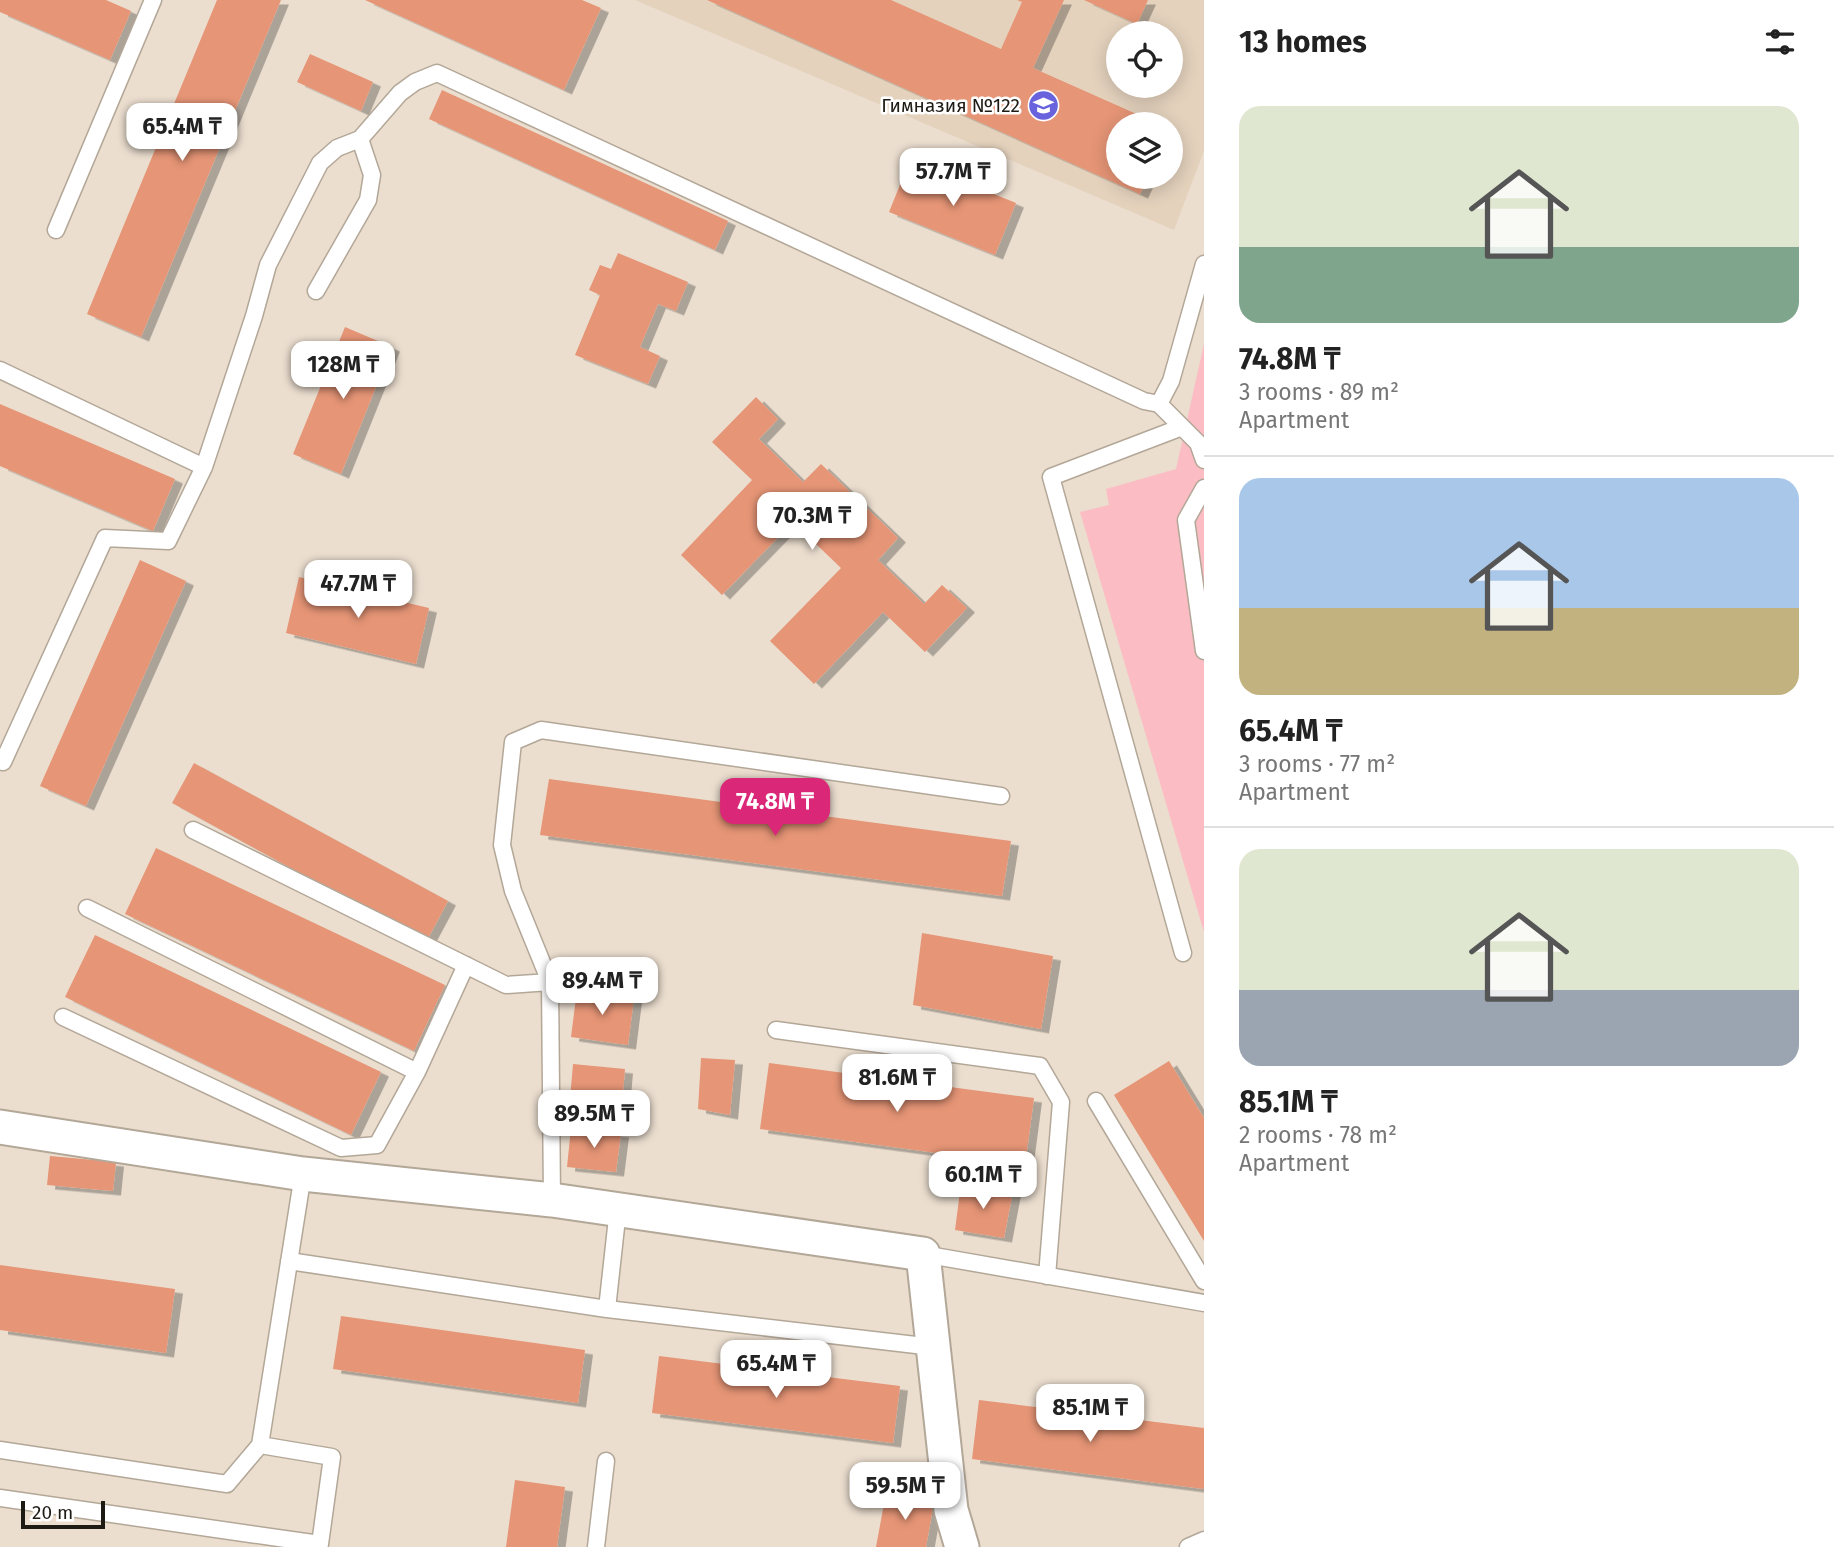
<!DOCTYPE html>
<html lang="en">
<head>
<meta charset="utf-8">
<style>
	:root { --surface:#fff; --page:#f2f2f2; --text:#222; --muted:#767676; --line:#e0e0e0; --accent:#db2777 }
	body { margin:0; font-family:"Fira Sans",sans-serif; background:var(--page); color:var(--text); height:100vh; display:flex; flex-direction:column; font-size:26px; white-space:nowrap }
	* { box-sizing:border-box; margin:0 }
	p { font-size:23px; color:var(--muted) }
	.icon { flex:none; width:38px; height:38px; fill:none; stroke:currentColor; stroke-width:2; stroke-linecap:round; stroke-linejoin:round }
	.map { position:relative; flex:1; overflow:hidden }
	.side { display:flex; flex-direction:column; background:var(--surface); width:630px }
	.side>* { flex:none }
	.fabs { position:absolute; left:1106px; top:21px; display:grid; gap:14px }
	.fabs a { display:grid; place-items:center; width:77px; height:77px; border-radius:50%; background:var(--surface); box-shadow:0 4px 18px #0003; font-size:35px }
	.scale { position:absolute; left:21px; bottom:18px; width:84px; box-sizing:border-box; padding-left:7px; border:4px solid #1e1a14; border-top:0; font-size:19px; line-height:24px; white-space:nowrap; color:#1e1a14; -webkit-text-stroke:5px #fff; paint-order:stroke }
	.price { position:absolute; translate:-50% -60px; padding:0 16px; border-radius:14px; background:#fff; color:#222; font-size:23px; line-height:46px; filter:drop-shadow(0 2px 4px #0008) }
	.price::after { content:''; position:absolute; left:50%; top:42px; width:21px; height:16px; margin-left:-10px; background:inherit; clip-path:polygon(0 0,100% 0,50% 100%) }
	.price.selected { background:var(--accent); color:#fff }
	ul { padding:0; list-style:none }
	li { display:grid; align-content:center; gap:14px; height:371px; padding:0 35px }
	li+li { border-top:2px solid var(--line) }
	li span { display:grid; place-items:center; height:217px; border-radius:21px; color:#555 }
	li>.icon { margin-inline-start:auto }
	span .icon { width:126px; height:126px; fill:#fffc; stroke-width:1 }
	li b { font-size:30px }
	h2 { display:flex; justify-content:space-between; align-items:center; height:84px; padding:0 35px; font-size:30px }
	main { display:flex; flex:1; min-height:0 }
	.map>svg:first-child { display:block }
</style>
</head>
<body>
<main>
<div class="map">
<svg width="1204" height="1547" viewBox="0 0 1204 1547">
	<defs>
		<filter id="shadow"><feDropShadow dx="8" dy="4.5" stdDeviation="0" flood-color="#0004"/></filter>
	</defs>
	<rect width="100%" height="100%" fill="#ebdecf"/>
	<!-- built -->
	<path fill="#e4d2bd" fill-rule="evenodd" d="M635,0H1204V151L1174,230ZM1118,33H1171V86H1118ZM1118,124H1171V177H1118Z"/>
	<!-- green -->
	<path fill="#fcbcc3" d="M1204,344V932L1080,512L1109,505L1106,489L1176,469Z"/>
	<!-- building -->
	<path fill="#e69576" filter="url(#shadow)" d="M0,0H106L131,11L110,60L0,12Z
		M217,0H281L141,337L87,314Z
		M365,0H582L601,8L564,90Z
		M707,0H891L1001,49L1022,2L1017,0H1064L1033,68L1159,124H1118V177H1148L1140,194Z
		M1084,0H1148L1137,24Z
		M310,54L373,82L361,111L297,82Z
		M442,90L728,221L715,250L429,119Z
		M910,160L1016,203L995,255L889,212Z
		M618,253L688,282L676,311L658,304L640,347L660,356L648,384L575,355L600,295L589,290L600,265L611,269Z
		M345,327L392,347L341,474L293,454Z
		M756,397L778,419L759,439L803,482L821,464L898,538L878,560L924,604L942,585L967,608L925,652L883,612L814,684L770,641L841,568L793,522L722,595L681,555L752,480L712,442Z
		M0,404L175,479L153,531L0,466Z
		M140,560L186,581L86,806L40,786Z
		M299,577L429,608L416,664L286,633Z
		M194,763L448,901L426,942L172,803Z
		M549,779L1011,841L1002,896L540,835Z
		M156,848L445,985L414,1051L125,914Z
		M922,933L1053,956L1041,1029L913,1005Z
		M95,935L381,1072L351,1135L65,997Z
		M577,990L634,998L628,1045L571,1037Z
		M701,1058L735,1060L730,1115L698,1109Z
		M1169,1061L1204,1118V1241L1114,1095Z
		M769,1063L1034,1098L1025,1165L760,1129Z
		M573,1064L625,1069L621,1114L569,1110Z
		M571,1128L621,1133L616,1172L567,1167Z
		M50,1156L116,1162L113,1191L47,1185Z
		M961,1184L1013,1191L1004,1238L955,1230Z
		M0,1265L175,1289L166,1353L0,1330Z
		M341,1316L585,1350L578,1403L333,1369Z
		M659,1356L900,1386L893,1443L652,1413Z
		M979,1400L1204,1428V1489L972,1459Z
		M515,1480L565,1487L557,1547H506Z
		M886,1493L934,1502L926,1547H876Z"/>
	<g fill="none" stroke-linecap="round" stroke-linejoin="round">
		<defs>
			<path id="service" d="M56,230L153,0
				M316,291L368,200L372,175L360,139
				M0,370L204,467
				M1159,404L1198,443L1204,460
				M1182,427L1051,477L1183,953
				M1204,488L1186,520L1204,651
				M3,762L105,538L168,541L204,467L254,316L268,265L320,163L337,148L360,139L400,93L415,82L437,73L1144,401L1159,404L1171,381L1204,264
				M193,830L506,985L550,982
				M87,908L417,1072L466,965
				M63,1017L341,1148L377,1145L417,1072
				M776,1030L1040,1066L1061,1102L1047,1276
				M1096,1101L1204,1281
				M552,1200L550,982L513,891L502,845L513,742L541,730L1001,796
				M923,1254L1204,1303
				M289,1261L607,1309L933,1347
				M607,1309L618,1209
				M0,1450L227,1484L260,1445
				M0,1498L320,1544L332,1457L260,1445L303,1174
				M596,1547L606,1461
				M1188,1547L1204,1540"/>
			<path id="minor" d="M0,1127L303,1174L552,1200L923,1254L951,1510L962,1547"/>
		</defs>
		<!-- service casing -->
		<use href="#service" stroke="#b3a798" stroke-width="19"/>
		<!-- minor casing -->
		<use href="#minor" stroke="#b3a798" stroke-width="37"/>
		<!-- service -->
		<use href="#service" stroke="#fff" stroke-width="16"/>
		<!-- minor -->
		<use href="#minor" stroke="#fff" stroke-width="33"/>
	</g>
	<!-- icons -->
	<defs>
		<symbol id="school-disc" viewBox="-11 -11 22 22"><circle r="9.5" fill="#6863dd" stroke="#fff"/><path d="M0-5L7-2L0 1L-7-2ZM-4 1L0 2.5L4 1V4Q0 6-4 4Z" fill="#fff"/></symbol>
	</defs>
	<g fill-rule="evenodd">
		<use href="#school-disc" x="1026" y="88" width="35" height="35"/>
	</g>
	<g text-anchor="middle" stroke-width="5" stroke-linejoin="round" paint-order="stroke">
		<!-- poi labels -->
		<g font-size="19" fill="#1e1a14" stroke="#fff" text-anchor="end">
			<text x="1020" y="112">Гимназия №122</text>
		</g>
	</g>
</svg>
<div class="fabs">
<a><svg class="icon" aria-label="locate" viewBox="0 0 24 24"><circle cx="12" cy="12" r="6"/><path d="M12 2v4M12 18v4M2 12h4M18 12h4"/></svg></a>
<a><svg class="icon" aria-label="layers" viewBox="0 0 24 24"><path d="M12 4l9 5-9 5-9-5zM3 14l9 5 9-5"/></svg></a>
</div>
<div class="scale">20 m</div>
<b class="price" style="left:182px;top:163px">65.4M ₸</b>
<b class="price" style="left:953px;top:208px">57.7M ₸</b>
<b class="price" style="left:343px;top:401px">128M ₸</b>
<b class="price" style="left:812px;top:552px">70.3M ₸</b>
<b class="price" style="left:358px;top:620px">47.7M ₸</b>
<b class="price selected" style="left:775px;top:838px">74.8M ₸</b>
<b class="price" style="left:602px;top:1017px">89.4M ₸</b>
<b class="price" style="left:897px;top:1114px">81.6M ₸</b>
<b class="price" style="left:594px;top:1150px">89.5M ₸</b>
<b class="price" style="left:983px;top:1211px">60.1M ₸</b>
<b class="price" style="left:776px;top:1400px">65.4M ₸</b>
<b class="price" style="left:1090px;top:1444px">85.1M ₸</b>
<b class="price" style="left:905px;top:1522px">59.5M ₸</b>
</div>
<section class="side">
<h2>13 homes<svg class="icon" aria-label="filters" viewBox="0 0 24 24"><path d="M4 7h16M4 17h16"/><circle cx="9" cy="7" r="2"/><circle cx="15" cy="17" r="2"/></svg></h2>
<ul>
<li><span style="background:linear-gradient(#dfe7d0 65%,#7fa58c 0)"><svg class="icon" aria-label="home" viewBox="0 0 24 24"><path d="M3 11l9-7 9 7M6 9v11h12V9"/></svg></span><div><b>74.8M ₸</b><p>3 rooms · 89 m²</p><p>Apartment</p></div></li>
<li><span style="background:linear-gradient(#a9c7e8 60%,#c2b280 0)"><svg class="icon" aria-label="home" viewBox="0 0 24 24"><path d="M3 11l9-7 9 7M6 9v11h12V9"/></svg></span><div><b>65.4M ₸</b><p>3 rooms · 77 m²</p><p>Apartment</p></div></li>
<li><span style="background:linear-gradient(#dfe7d0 65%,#9aa5b1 0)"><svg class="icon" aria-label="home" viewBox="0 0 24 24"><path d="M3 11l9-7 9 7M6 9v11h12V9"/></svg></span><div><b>85.1M ₸</b><p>2 rooms · 78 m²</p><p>Apartment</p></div></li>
</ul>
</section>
</main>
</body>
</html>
